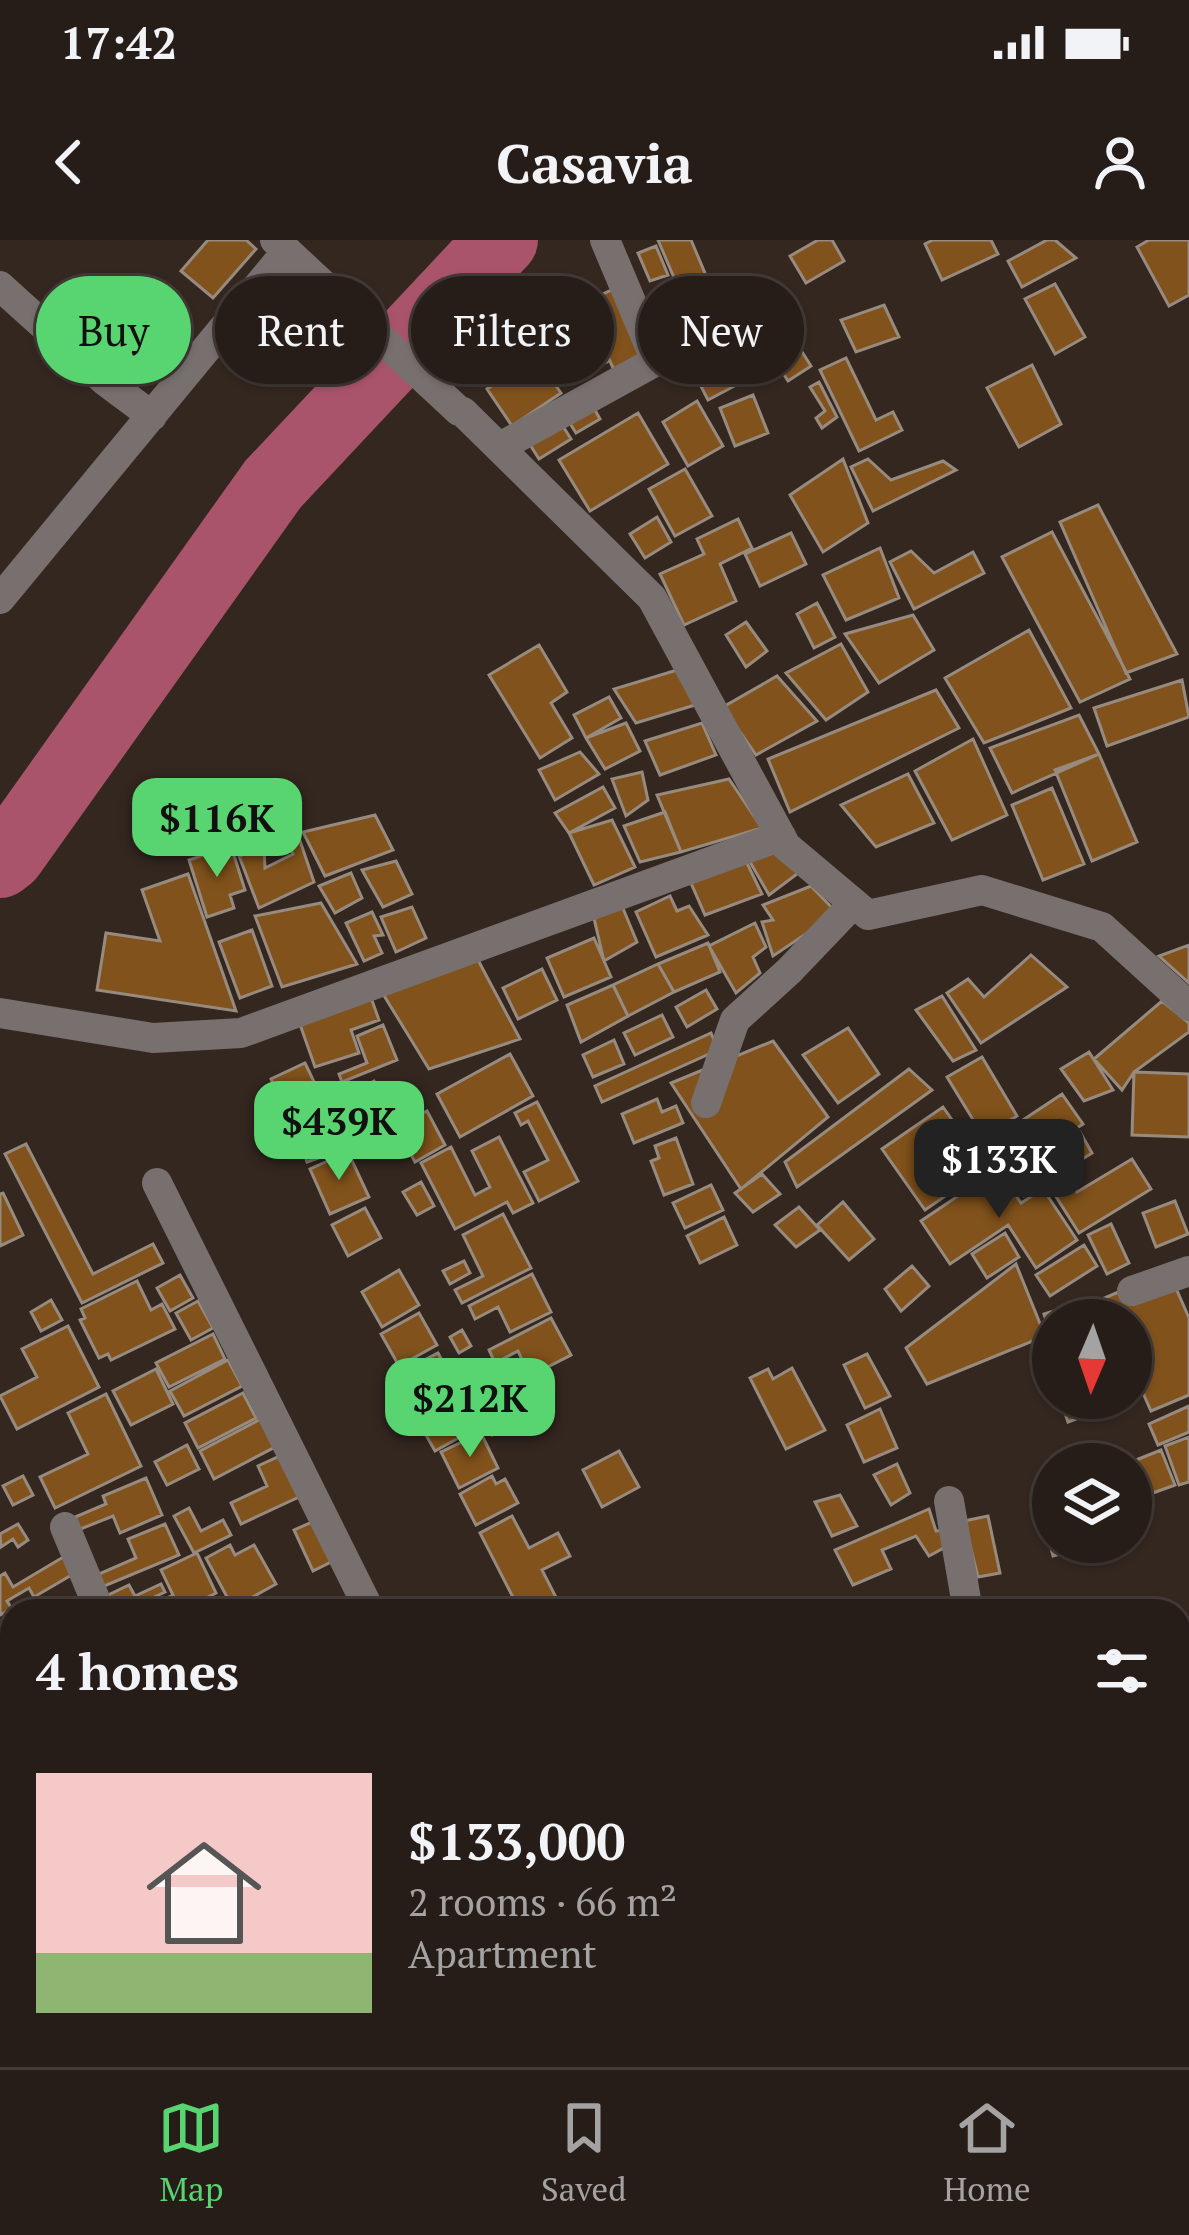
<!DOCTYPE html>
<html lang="en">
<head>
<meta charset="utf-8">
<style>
	:root { --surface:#271d18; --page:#2f2621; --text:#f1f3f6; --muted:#a4a2a2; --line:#433b37; --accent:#58d570 }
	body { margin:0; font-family:"PT Serif",serif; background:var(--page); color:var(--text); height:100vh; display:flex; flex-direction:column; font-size:45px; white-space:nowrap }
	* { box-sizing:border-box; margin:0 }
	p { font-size:39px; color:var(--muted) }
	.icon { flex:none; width:66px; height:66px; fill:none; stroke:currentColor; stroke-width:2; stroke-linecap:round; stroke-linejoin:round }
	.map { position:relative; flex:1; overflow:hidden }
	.sheet { position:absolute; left:0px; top:1359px; width:1191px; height:468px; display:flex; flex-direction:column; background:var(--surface); border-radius:36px 36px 0 0; box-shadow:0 3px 9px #0004,0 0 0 3px var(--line) }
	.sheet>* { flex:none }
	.banner { position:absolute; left:36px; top:36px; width:1119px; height:108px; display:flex; gap:24px }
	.needle { width:78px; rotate:182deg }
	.buttons { position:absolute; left:1032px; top:1059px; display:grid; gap:24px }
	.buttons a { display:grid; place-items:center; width:120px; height:120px; border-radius:50%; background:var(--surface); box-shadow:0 3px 9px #0004,0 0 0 3px var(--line); font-size:60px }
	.price { position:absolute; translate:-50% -102px; padding:0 27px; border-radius:24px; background:var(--accent); color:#111; font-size:39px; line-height:78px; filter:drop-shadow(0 3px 6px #0008) }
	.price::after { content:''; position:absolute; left:50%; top:72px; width:36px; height:27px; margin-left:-18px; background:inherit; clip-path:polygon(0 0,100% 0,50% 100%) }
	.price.current { background:#222; color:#fff }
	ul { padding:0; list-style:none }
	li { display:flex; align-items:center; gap:36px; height:300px; padding:0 36px }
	li span { display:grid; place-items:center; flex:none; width:336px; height:240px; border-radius:0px; color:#555 }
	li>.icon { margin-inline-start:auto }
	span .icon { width:144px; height:144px; fill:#fffc; stroke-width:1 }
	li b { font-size:51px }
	h2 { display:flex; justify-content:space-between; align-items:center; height:144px; padding:0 36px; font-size:51px }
	.pill { padding:0 42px; border-radius:54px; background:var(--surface); box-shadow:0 3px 9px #0004,0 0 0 3px var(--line); font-size:42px; line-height:108px }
	.pill.current { background:var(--accent); color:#111 }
	.status { display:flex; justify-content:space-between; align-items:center; height:84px; padding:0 60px; background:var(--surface); direction:ltr }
	.status svg { height:33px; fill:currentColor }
	header { display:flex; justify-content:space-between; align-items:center; height:156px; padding:0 36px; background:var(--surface); font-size:54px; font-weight:800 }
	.menu { display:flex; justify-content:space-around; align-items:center; height:168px; border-top:3px solid var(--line); background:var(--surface); font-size:33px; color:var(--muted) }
	.menu a { display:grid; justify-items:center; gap:6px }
	.menu .current { color:var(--accent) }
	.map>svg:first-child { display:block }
</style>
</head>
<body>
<div class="status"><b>17:42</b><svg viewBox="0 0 49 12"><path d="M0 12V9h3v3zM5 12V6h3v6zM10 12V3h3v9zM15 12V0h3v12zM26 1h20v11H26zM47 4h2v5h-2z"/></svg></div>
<header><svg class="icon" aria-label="back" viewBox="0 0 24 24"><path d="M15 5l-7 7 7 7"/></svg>Casavia<svg class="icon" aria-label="person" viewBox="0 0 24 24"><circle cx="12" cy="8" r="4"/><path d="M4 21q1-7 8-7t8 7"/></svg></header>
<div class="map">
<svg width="1189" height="1827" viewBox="0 0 1189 1827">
	<rect width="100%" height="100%" fill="#342720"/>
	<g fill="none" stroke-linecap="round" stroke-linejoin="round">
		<!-- river -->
		<path stroke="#aa546c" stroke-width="72" d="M0,622L9,615L273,244L502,0"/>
	</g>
	<!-- building -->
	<path fill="#81521b" stroke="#978a7e" stroke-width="3" d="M208,0H246L256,9L213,58L181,31Z
		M658,0H691L721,71L679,89L669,65L683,59Z
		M818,0H832L844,21L806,43L790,16Z
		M933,0H991L998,14L942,40L925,4Z
		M1047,0H1055L1076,18L1022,47L1008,21Z
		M1149,0H1189V55L1169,66L1137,7Z
		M656,6L668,35L650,41L638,13Z
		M1055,44L1085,97L1055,114L1025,59Z
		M616,48L648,116L614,130L583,63Z
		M884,65L899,97L856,112L841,80Z
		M665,67L678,97L654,108L640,79Z
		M590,81L607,122L570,138L553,98Z
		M799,81L804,90L782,103L776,94Z
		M799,107L811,126L788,141L776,122Z
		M727,114L742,142L708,160L693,131Z
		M535,116L561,153L512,186L487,149Z
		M846,118L876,180L893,172L902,190L859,211L820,130Z
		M1032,125L1061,184L1019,207L987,148Z
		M819,142L837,177L822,188L816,178L825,171L810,147Z
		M753,155L768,193L735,206L720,168Z
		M697,161L723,206L688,226L663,182Z
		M591,163L600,179L576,193L566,177Z
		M638,173L668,224L590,271L559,220Z
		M559,180L571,199L539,219L527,200Z
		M843,219L868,283L823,312L790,255Z
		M868,219L891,240L943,221L956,230L873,271L851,227Z
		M685,229L712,276L675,296L649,249Z
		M1098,265L1177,414L1126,433L1060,282Z
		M657,277L671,302L645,318L630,294Z
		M738,279L752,308L720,324L736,361L684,385L660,334L704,314L697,299Z
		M1052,292L1130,439L1080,462L1002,317Z
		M791,293L806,324L760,346L745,314Z
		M880,308L899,358L846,380L823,335Z
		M911,311L934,333L973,312L984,333L914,369L890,322Z
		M817,363L835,397L814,408L797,374Z
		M913,375L934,410L879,443L845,394Z
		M746,382L767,411L746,427L726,395Z
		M1029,390L1071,468L984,503L945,438Z
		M841,404L868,452L826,480L786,433Z
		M539,405L567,452L551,463L572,498L540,518L489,435Z
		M677,430L695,465L636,483L614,449Z
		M777,436L817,481L756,515L723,467Z
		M1182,440L1189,477L1107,506L1094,468Z
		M936,450L959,488L790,572L768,519Z
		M609,457L621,478L586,498L574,475Z
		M1079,475L1099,514L1012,553L990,508Z
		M626,483L640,511L605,529L586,498Z
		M702,483L716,515L660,535L645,501Z
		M973,499L1007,575L952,600L915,531Z
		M580,512L599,534L555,560L539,530Z
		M1099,514L1137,602L1092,621L1055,530Z
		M642,532L648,560L626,576L612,539Z
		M908,534L934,583L876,607L841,565Z
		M729,539L762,588L681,612L657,555Z
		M603,547L615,568L569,593L555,573Z
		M1052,548L1084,624L1043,640L1012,565Z
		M665,572L681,612L640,622L624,586Z
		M375,575L393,610L325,636L303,592Z
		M612,580L635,627L594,645L569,593Z
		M297,592L314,642L259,668L239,616L264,608L265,628L293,614L286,600Z
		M231,606L245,650L230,655L234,668L207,677L189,620Z
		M780,606L805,628L769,655L746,615Z
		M745,619L762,654L705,675L687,634Z
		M396,621L412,654L383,667L362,630Z
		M351,633L362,658L335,673L319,646Z
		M188,634L236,771L97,750L106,693L160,701L142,650Z
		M811,646L837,673L773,716L762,682L773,680L763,665Z
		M670,656L677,671L689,666L708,695L656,717L636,672Z
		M321,663L357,724L282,747L255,676Z
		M622,666L637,702L604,721L593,674Z
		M412,667L426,698L396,712L381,677Z
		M372,672L383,695L374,696L382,713L364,721L346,683Z
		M755,683L766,707L753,717L760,733L736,753L709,706Z
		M252,690L272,746L240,758L219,702Z
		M594,698L611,737L564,757L547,718Z
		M708,703L720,732L674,752L658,724Z
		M1189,705V743L1159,716Z
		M1031,715L1067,747L981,803L947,753L968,739L984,757Z
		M478,720L520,799L429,829L383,754Z
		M658,724L674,752L628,776L613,745Z
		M542,729L557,760L518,779L503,748Z
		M613,745L628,776L581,802L567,765Z
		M706,750L717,769L687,787L676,767Z
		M369,752L379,780L351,790L359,813L315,827L297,776Z
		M942,756L976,810L953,821L916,770Z
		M1162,761L1189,783V792L1134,832L1122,850L1094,819Z
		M662,775L673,797L635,815L624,793Z
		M383,785L397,820L342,842L339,834L367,823L357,796Z
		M848,788L879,834L838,863L803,815Z
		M711,793L718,810L602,862L595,846Z
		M614,800L624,824L593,837L583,815Z
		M773,801L828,877L741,949L671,843Z
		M1089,812L1113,850L1084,861L1061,829Z
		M510,814L533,856L460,897L437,854Z
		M982,817L1017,876L983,896L947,837Z
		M305,823L318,850L283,866L271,839Z
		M909,829L932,850L797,947L785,922Z
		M1134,832L1189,834V897L1132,895Z
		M374,841L396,880L371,894L349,855Z
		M344,853L347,863L321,872L335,912L307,922L290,872Z
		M1062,854L1083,884L1043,910L1023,880Z
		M657,859L662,872L676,866L683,883L634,903L622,874Z
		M537,862L578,941L539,961L524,932L548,920L528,881L521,885L515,873Z
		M943,867L986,928L925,970L882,909Z
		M427,871L445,905L415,922L396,887Z
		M1015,888L1029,907L1003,924L990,906Z
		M1080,892L1092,913L1024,956L1011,935Z
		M499,897L533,963L513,973L507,962L455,989L421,923L451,907L475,955L490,947L472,911Z
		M676,898L693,944L664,955L651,921L659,918L655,906Z
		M26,904L93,1034L153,1004L163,1023L82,1063L5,914Z
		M348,912L369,957L330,974L310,929Z
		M1132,919L1151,949L1079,993L1048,944L1066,934L1077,952Z
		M998,929L1021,963L1043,949L1077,1000L1036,1028L1008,985L950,1024L921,981Z
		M762,934L780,954L753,972L735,953Z
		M421,942L434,966L417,975L403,952Z
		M711,945L723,970L685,988L673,963Z
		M3,953L23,995L0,1006V954Z
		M1175,961L1188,994L1156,1007L1143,973Z
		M843,962L874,999L849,1020L817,985Z
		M799,967L820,990L796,1007L775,985Z
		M365,968L381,998L348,1016L332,985Z
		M503,974L531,1028L462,1063L455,1050L483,1036L463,995Z
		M724,977L737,1005L700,1023L687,996Z
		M1111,984L1129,1023L1107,1034L1088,995Z
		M1005,993L1019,1017L987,1038L972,1014Z
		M1084,1005L1097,1026L1050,1056L1036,1035Z
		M464,1021L470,1033L450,1044L443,1031Z
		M1016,1024L1045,1096L927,1144L906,1108Z
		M912,1026L929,1046L901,1071L885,1049Z
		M399,1030L419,1065L382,1087L362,1052Z
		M532,1034L551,1072L510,1092L498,1067L475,1079L469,1066Z
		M180,1035L193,1058L170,1071L157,1048Z
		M137,1041L151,1070L162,1064L175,1089L111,1120L108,1114L99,1118L80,1080L85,1078L81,1069Z
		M1175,1046L1189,1078V1155L1151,1171L1131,1126V1080H1111L1102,1059L1123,1050Z
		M51,1060L62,1080L41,1091L31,1072Z
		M198,1061L213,1088L191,1100L176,1073Z
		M1073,1065L1077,1080H1053V1102L1044,1074Z
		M419,1073L437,1105L399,1126L381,1094Z
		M551,1078L571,1115L530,1136L518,1111L495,1123L489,1110Z
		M68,1086L99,1147L17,1189L0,1156L37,1137L22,1109Z
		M462,1090L471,1106L459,1113L450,1097Z
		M213,1094L225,1119L169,1147L156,1123Z
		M438,1113L456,1147L417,1167L399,1133Z
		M867,1114L890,1156L865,1168L844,1125Z
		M228,1120L242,1146L184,1176L170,1151Z
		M792,1128L825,1190L786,1209L750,1138L768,1129L773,1139Z
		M156,1129L173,1164L131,1185L113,1151Z
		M243,1153L256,1178L198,1208L185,1183Z
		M106,1154L141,1226L55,1268L40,1237L88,1214L68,1173Z
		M1060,1158H1090L1095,1172L1068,1182Z
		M453,1159L471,1191L435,1211L417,1179Z
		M505,1161L516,1181L492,1195L481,1175Z
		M1189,1166V1192L1158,1205L1149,1184Z
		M880,1169L897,1208L864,1222L847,1185Z
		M261,1179L275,1207L214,1239L200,1211Z
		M481,1193L498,1228L459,1248L441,1212Z
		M1189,1197V1242L1179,1245L1165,1206Z
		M187,1205L199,1229L167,1245L155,1222Z
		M1114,1210L1119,1224H1075Z
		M1161,1210L1175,1245L1139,1258L1131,1224H1126Z
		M619,1211L639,1247L602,1267L583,1230Z
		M282,1215L301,1256L241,1284L231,1263L267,1246L258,1226Z
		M897,1224L910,1253L891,1265L874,1235Z
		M23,1236L33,1255L13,1265L3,1246Z
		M492,1236L496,1244L505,1239L518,1263L476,1285L460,1254Z
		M146,1238L162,1275L120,1293L113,1276L73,1292L68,1280L106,1264L103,1256Z
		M840,1255L857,1286L832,1296L815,1262Z
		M1053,1256V1302H1092L1093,1306L1053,1316L1038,1260Z
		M189,1268L201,1291L223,1280L231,1295L194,1313L174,1276Z
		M929,1269L936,1291L948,1290L951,1304L929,1316L916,1296L882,1310L891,1329L853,1345L835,1310Z
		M512,1276L529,1308L558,1293L570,1316L542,1330L563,1371H520L480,1293Z
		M988,1276L1000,1333L978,1337L964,1281Z
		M319,1279L337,1319L313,1331L294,1290Z
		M18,1284L28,1300L18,1307L13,1299L1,1307L0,1294Z
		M165,1284L179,1315L97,1349L92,1337L136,1318L128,1299Z
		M230,1305L235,1315L254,1305L276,1344L233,1368L206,1318Z
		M197,1313L216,1353L179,1371H150L148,1367L173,1355L161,1330Z
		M65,1316L75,1333L34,1357L29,1348L7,1361L12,1369L0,1375V1336L5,1333L13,1347Z
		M161,1344L165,1352L139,1364L142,1371H104L98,1360L129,1345L135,1356Z
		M0,1407L2,1411L12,1407L10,1459L0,1435Z
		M135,1815H183L165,1823L166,1827H106Z
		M659,1815H709L713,1827H663Z
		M733,1815H810L813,1827H738Z
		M971,1815H1035L1037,1823L975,1827Z
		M1035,1815H1160V1816L1093,1827H1038Z"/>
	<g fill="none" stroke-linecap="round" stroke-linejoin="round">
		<!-- minor -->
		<path stroke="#78706f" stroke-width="30" d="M275,0L459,171
			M0,46L105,141L152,176
			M463,172L652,358L786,606L868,675L982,650L1102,687L1189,766
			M500,207L656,121L605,0
			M0,359L287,11
			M0,773L153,798L241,793L781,596
			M706,863L735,780L789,731L854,663
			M157,943L370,1371
			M1132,1051L1189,1031
			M949,1261L968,1371
			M65,1287L100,1371
			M580,1815L584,1827"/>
		<!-- major -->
		<path stroke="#c7b6b4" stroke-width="30" d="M1179,1497L1189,1493
			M37,1827L56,1815"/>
	</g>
</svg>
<div class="buttons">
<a><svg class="needle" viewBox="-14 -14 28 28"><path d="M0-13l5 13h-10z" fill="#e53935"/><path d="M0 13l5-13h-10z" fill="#a4a2a2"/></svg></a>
<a><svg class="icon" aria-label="layers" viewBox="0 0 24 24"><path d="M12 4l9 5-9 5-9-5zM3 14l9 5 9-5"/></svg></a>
</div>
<b class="price" style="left:217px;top:640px">$116K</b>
<b class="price" style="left:339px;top:943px">$439K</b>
<b class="price current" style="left:999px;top:981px">$133K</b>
<b class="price" style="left:470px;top:1220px">$212K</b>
<div class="banner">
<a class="pill current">Buy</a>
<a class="pill">Rent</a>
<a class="pill">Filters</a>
<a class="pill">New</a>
</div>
<section class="sheet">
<h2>4 homes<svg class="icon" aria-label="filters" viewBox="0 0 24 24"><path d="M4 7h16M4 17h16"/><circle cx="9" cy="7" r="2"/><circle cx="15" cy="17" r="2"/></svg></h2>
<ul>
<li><span style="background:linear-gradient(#f6c9c9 75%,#8fb573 0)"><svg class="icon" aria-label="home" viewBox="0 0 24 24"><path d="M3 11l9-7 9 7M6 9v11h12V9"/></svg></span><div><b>$133,000</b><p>2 rooms · 66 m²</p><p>Apartment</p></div></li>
</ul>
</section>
</div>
<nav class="menu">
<a class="current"><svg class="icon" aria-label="map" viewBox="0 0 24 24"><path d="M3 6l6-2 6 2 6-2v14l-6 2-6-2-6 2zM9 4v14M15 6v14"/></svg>Map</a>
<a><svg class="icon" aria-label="saved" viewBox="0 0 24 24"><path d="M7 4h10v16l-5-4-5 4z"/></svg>Saved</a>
<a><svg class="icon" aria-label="home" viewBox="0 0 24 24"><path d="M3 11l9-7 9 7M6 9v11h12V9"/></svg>Home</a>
</nav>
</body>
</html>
